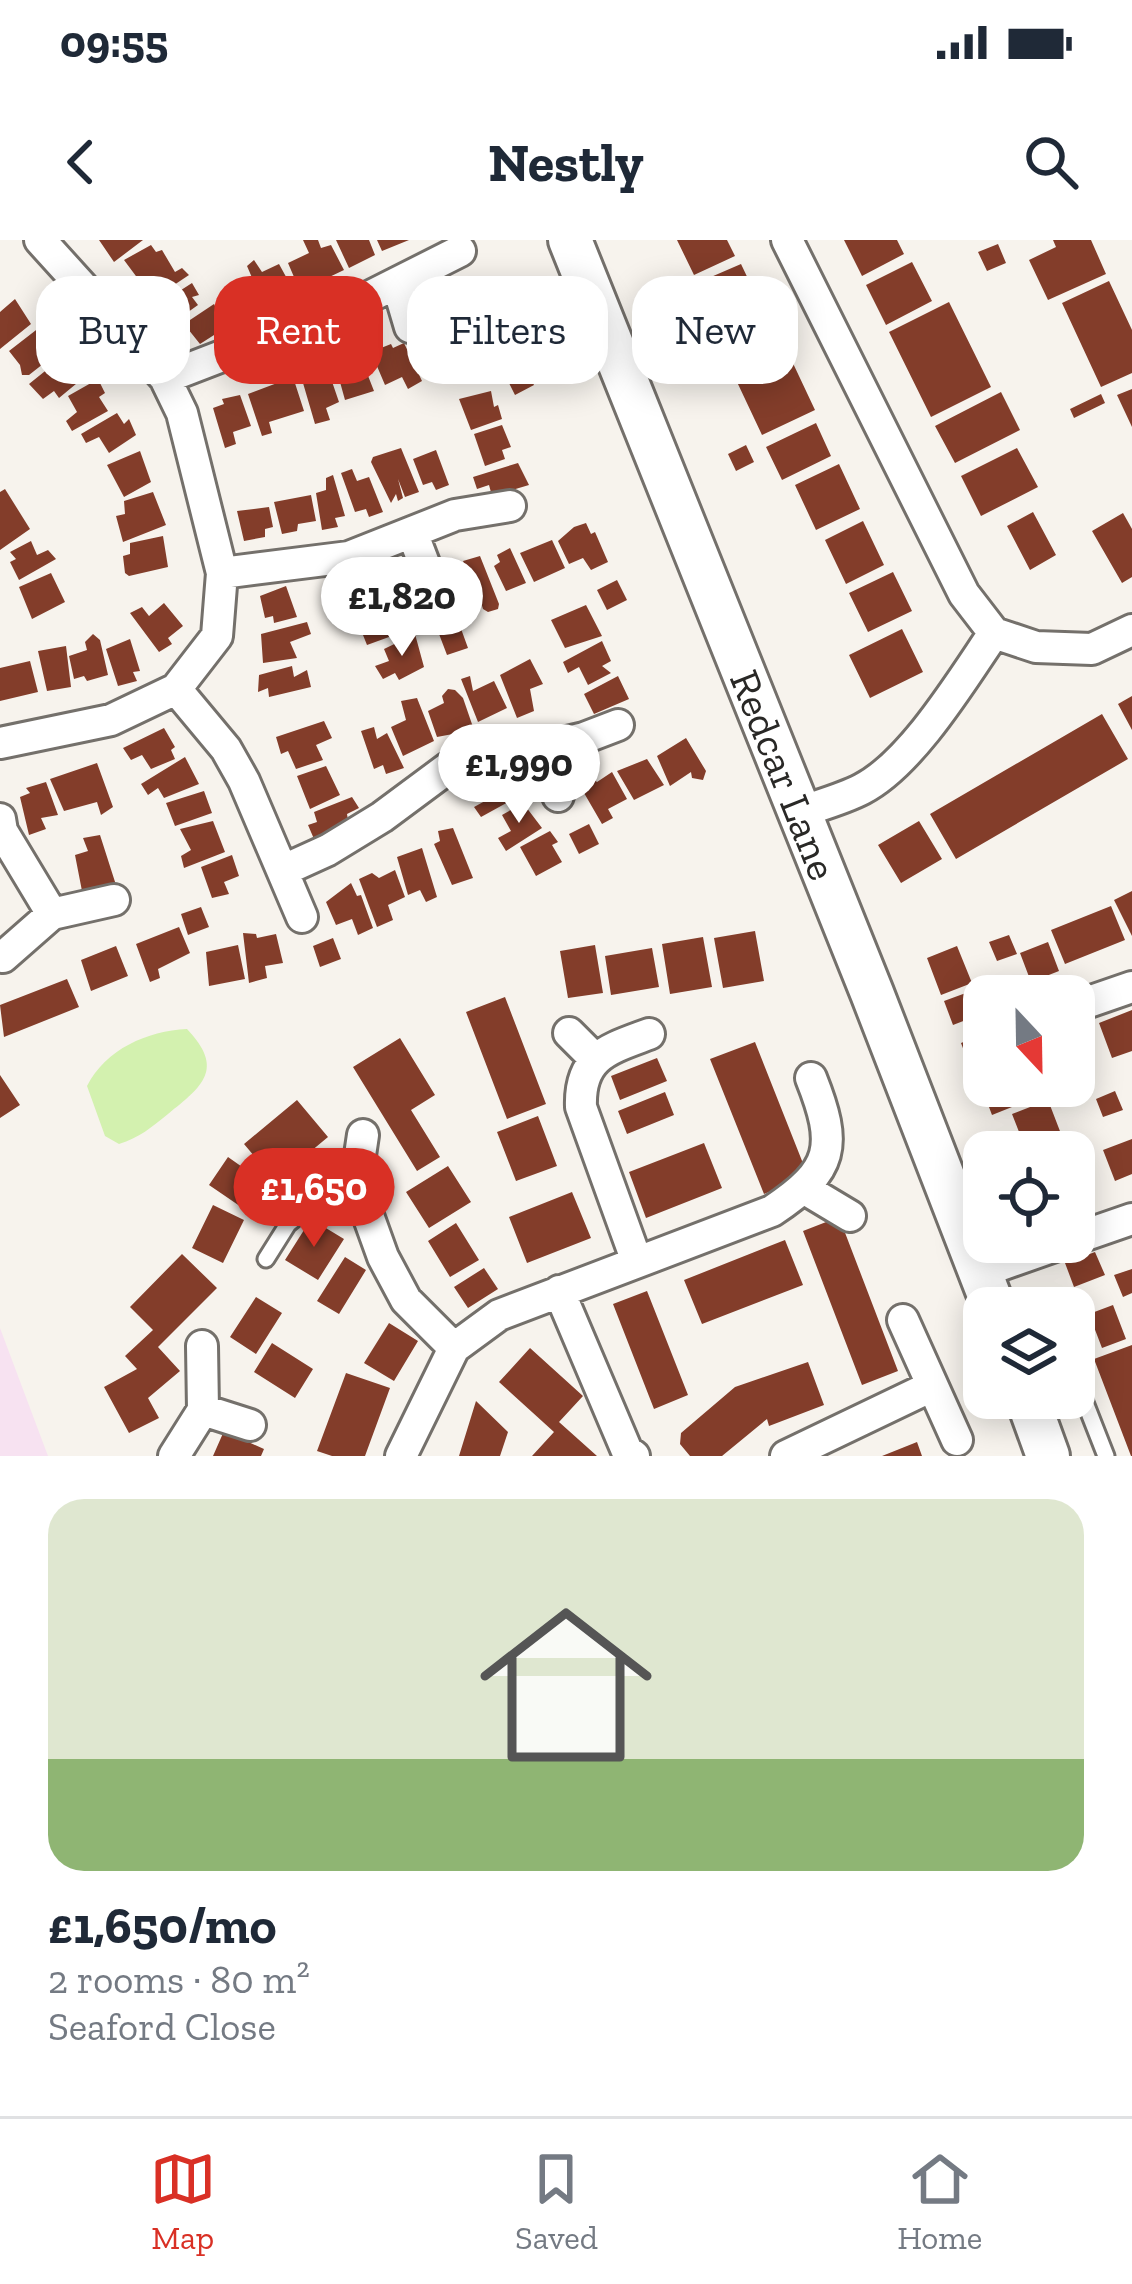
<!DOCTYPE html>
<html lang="en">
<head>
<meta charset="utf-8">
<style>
	:root { --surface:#fff; --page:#f2f2f3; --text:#1f2937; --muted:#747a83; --line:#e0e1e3; --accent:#d93025 }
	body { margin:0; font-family:"Zilla Slab",serif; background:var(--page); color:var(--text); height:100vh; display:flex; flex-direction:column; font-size:45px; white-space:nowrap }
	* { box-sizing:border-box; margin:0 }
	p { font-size:39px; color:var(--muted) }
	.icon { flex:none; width:66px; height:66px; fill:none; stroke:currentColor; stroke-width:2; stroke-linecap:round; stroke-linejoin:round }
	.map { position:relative; height:1216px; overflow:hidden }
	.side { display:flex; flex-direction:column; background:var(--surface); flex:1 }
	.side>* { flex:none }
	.top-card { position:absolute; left:36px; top:36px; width:1062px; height:108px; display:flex; gap:24px }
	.needle { width:78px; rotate:158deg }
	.buttons { position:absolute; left:963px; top:735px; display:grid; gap:24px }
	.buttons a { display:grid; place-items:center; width:132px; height:132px; border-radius:24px; background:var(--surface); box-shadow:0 6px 30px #0003; font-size:60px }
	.price { position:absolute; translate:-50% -102px; padding:0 27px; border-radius:42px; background:#fff; color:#222; font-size:39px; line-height:78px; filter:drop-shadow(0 3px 6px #0008) }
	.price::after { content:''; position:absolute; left:50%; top:72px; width:36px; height:27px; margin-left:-18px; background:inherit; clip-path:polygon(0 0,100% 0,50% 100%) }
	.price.active { background:var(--accent); color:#fff }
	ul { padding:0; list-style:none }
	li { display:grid; align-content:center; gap:24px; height:636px; padding:0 48px }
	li+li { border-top:3px solid var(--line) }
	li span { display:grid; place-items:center; height:372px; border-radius:36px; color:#555 }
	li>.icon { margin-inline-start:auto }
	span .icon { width:216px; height:216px; fill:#fffc; stroke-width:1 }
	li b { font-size:51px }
	.chip { padding:0 42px; border-radius:36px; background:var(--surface); box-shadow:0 6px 30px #0003; font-size:42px; line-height:108px }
	.chip.active { background:var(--accent); color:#fff }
	.status { display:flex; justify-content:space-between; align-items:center; height:84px; padding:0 60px; background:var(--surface); direction:ltr }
	.status svg { height:33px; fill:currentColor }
	header { display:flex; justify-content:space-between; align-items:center; height:156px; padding:0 48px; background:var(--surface); font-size:54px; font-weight:700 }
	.tabs { display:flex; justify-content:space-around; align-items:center; height:168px; border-top:3px solid var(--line); background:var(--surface); font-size:33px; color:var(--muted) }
	.tabs a { display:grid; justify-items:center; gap:6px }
	.tabs .active { color:var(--accent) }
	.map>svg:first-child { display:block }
</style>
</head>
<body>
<div class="status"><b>09:55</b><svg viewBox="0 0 49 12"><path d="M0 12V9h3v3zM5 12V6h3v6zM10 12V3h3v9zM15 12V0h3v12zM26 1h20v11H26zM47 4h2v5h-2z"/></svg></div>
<header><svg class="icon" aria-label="back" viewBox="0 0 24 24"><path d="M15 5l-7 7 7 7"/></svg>Nestly<svg class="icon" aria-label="search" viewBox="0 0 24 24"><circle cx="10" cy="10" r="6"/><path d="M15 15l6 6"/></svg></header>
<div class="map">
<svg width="1132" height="1216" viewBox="0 0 1132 1216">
	<rect width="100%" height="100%" fill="#f7f3ed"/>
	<!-- education -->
	<path fill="#f7e2f1" d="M0,1088L48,1216H0Z"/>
	<!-- green -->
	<path fill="#d3f1af" d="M187,789C225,829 203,846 168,874C152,887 139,898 119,904L105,896L87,846C106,809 147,791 187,789Z"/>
	<!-- building -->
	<path fill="#833d2a" d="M99,0H143L114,22Z
		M303,0H318L321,8L331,5L344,30L300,51L288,23L309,13Z
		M336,0H369L375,15L349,28Z
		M377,0H409L382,11Z
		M677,0H727L735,16L694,35Z
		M844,0H897L904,14L862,36Z
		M1053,0H1091L1106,34L1048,60L1029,20L1056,7Z
		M998,4L1006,23L987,31L978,12Z
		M151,5L156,12L162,10L175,32L182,28L189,35L153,59L124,20Z
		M254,20L262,32L279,24L290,44L282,47L283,52L262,61L247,26Z
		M912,22L932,61L886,85L866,45Z
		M741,24L762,68L725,85L704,40Z
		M1109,41L1132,90V133L1101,147L1062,63Z
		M192,43L199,55L192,57L198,65L174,82L161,63Z
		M494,54L518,97L501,104L494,90L488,91L476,65Z
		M15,59L31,84L0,109V72Z
		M949,62L991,147L931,177L889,92Z
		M214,64L221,78L233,70L239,79L200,104L184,84Z
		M467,64L480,94L465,102L457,119L440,87L448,80L445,74Z
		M774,83L815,170L762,195L721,108Z
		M40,87L57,113L29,135H22L20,125L9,111Z
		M404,103L422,141L408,149L402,137L385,145L371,112L391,104L393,108Z
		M65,115L75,126L80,123L88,134L59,158L54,151L43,159L29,144Z
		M350,119L353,125L363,123L374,151L345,160L335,124Z
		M525,126L534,145L515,155L505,135Z
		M327,127L339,162L326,168L330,180L315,184L303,143Z
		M293,137L304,171L269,182L272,193L262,196L248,154Z
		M98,139L105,153L99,157L108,171L72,191L66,181L77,172L68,156Z
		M1132,149V187L1117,155Z
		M491,151L494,167L498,165L502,179L471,190L459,159Z
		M1001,152L1020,190L955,223L935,186Z
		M1101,154L1105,163L1074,178L1070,169Z
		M240,155L251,186L233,192L236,204L225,208L213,168L224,164L222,159Z
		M117,173L124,184L129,179L136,195L109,213L99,197L86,203L81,194Z
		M816,183L831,216L782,240L766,207Z
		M502,185L511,207L502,210L505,219L485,226L474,194Z
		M746,205L754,222L736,231L728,214Z
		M401,208L419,252L405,257L398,239L403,258L398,261L396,254L391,263L371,222L373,217Z
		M1017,208L1038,247L981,276L961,236Z
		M436,210L449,245L436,250L432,242L423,245L413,219Z
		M140,211L151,242L124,257L107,225Z
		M518,223L529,245L492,256L489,245L477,249L473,237Z
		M839,224L860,269L816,290L795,245Z
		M352,229L357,241L369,237L383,272L369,277L366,269L355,272L341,233Z
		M333,235L345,276L335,278L338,287L322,290L316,253L326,250V238Z
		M5,249L30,289L0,310V252Z
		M153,252L166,285L123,302L116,276L125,274L124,261Z
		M311,255L316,281L298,284L297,291L282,294L274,262Z
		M269,267L273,287L265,289V297L244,301L237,271Z
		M1033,272L1056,315L1030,330L1007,286Z
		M1123,273L1132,289V337L1122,343L1092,291Z
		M863,281L884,325L846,344L825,300Z
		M586,283L591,294L595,292L608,322L591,330L583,318L569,324L558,301L574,287Z
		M163,296L168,327L129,336L125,333L123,316L130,314V303Z
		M552,300L565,328L534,342L520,313Z
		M31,301L37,315L48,310L56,319L19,340L10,322L16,319L10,312Z
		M510,308L526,343L506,351L494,326L500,322L497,315Z
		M480,316L499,364L498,369L488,372L483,369L480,359L474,361L461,330L466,328L463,321Z
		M390,328L398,350L393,351L397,360L374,369L366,352L353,354L351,343Z
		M893,332L912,371L868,392L849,353Z
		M51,333L65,362L32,379L19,347Z
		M617,340L627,360L607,370L597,350Z
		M286,346L297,377L274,383L273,376L265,378L260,356Z
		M164,363L183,386L168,398L172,404L159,412L130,373L142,367L149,376Z
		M586,365L602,396L565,408L551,380Z
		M402,368L411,389L367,405L359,385Z
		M307,382L311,394L290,402L297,418L263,423L261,394Z
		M460,386L468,408L447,415L439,394Z
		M902,389L923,432L870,458L849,415Z
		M93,394L100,400L108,435L87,441L84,436L74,439L69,416L87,410L85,402Z
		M415,394L424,427L399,440L395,433L383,439L375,426L389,421L384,409Z
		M130,399L140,431L133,432L137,441L118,446L106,409Z
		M602,401L611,421L602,426L611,433L588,445L579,427L568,433L563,422Z
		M66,406L71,447L47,451L38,411Z
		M530,419L543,444L530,449L534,471L517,478L500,435Z
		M30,421L38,452L0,461V428Z
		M292,426L294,437L307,430L311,447L269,457L268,448L258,452L259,435Z
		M470,436L473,451L494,441L507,468L478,482L461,439Z
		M618,436L629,459L594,474L584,454Z
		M448,449L455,450L463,458L474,490L437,497L428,471L444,463L442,456Z
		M1132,456V490L1118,464Z
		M417,458L434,501L403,516L391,487L406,480L401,461Z
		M1102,474L1128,519L956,619L930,574Z
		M324,481L332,498L316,505L323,520L296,529L288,511L281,514L276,497Z
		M374,487L377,499L387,493L404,528L386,534L383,525L374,529L361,491Z
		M164,488L175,507L171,510L175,519L151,529L142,515L131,520L123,508Z
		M686,498L706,531L703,540L692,538L691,532L670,546L657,516Z
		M185,517L199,544L164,558L158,548L148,555L141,544Z
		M647,519L664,545L634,560L617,531Z
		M97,523L113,567L101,575L97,562L64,571L50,539Z
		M326,526L340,555L310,569L297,536Z
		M612,532L627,559L608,569L613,578L602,584L580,546L593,539L597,542Z
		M513,533L521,545L512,549L517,557L481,577L474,567L485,561L480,553Z
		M46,542L58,575L41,578L46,589L29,595L20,557L30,553L26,548Z
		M204,551L212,573L175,586L166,563Z
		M352,557L359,568L347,574L349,586L314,599L308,585L317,582L314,572Z
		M523,563L542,588L506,611L498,598L511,591L502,575Z
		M213,581L225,612L184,628L181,616L191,610L180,589Z
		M919,581L942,619L901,643L878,605Z
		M589,584L599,604L579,614L569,594Z
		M453,588L473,638L452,645L434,604L440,601L438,591Z
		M550,591L558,602L552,605L562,622L536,636L520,607Z
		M100,595L116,645L82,651L75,615L88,611L83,598Z
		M422,608L437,657L426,662L420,650L408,655L397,617Z
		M232,615L239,636L224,642L229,654L212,658L201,627Z
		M395,630L405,657L388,665L393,680L377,687L359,639L372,633L379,638Z
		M351,643L357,656L361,655L373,688L358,695L352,679L336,685L326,662Z
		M1132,651V696L1114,660Z
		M1111,666L1125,700L1065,724L1051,690Z
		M201,667L209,687L188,695L181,674Z
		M179,687L190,713L158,729L160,738L150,742L136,704Z
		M755,691L764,741L723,748L714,698Z
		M243,693L256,694L257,698L276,694L283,723L265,726L267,738L249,743Z
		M1009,695L1017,714L997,721L989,702Z
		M703,697L712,747L670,754L662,704Z
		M333,698L341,719L320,727L313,706Z
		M1048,702L1059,731L1031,742L1020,713Z
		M238,705L245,739L209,746L206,712Z
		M595,705L603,753L568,758L560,711Z
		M116,706L128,736L91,751L81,720Z
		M957,706L972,743L941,755L927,718Z
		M652,708L659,747L611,755L605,716Z
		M67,739L79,767L4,797L0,765Z
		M974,750L984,773L953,785L944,761Z
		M505,757L546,864L507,879L466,772Z
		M1132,770V811L1112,818L1099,783Z
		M984,794V833L974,837L961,803Z
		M400,798L435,855L411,870L440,917L417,931L353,827Z
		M755,802L808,936L764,954L710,819Z
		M657,818L667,841L620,860L611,836Z
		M0,835L20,865L0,878Z
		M981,846H1004L1012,867L992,875Z
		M1115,851L1123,870L1103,877L1096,859Z
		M665,852L674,875L627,894L618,871Z
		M297,860L328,897L275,941L244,904Z
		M1048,860L1068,912H1027L1012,874Z
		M538,876L557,926L516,941L497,892Z
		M1132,899V934L1115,941L1103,910Z
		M704,903L722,948L646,978L629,932Z
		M228,917L269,946L250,973L209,945Z
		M448,926L471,962L429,988L406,952Z
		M572,952L591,998L527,1023L509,977Z
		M213,965L244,980L223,1023L192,1008Z
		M839,977L898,1131L862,1145L803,991Z
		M311,979L344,999L318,1040L285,1020Z
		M456,983L479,1020L450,1037L428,1001Z
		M785,1000L803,1045L702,1084L684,1040Z
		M1095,1012L1105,1035L1074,1047L1065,1023Z
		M182,1014L217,1048L158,1107L180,1131L148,1158L159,1178L129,1193L104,1147L137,1129L125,1116L153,1090L130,1067Z
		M345,1017L366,1030L339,1074L317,1061Z
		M484,1028L498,1049L468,1068L454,1047Z
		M1132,1029V1053L1123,1057L1114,1035Z
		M647,1051L688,1155L654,1169L613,1064Z
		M256,1057L282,1073L256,1114L230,1097Z
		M1113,1065L1126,1099L1102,1108L1089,1074Z
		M389,1083L418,1101L394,1141L364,1123Z
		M272,1103L313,1129L295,1158L254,1132Z
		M1132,1105V1216H1131L1094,1119Z
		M530,1108L583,1156L559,1182L597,1216H532L554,1192L499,1142Z
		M808,1122L824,1165L769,1186L767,1179L722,1216H690L680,1204L681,1193L735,1147Z
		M346,1133L390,1148L365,1216H332L317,1211Z
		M476,1161L508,1192L500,1216H459Z
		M224,1191L264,1209L261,1216H213Z
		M917,1202L922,1216H882Z"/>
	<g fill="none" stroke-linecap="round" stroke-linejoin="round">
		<defs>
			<path id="lane" d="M266,1019L288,984L315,962
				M1077,1142L1106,1216"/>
			<path id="street" d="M787,0L964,354L994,393L1036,407L1092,409L1132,390
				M397,43L410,87
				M165,138L349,67L460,11
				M412,292L425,326
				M222,333L349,317L455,275L510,266
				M176,449L226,509L244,541L302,677
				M0,503L111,480L176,449L217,396L222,333L182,173L165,138L40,0
				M541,508L558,556
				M800,572C820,565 843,559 862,549C912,523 962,440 994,393
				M0,579L2,591L52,674
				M284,630L328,610L382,577L448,528L505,502L541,508L584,498L618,485
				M3,717L52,674L114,660
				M1074,767L1132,747
				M569,793L595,819
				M363,895L356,942L383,1017L406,1060L454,1108
				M805,949L850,976
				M315,962L356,942
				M1074,999L1132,979
				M637,1022L581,867C579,816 609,809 649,794
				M981,1032L1066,1002
				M559,1051L627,1211L634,1216
				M903,1080L957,1200
				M203,1170L250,1185
				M174,1216L203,1170L202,1106
				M401,1216L454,1108L499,1075L772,971C834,930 838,906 811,838
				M786,1216L930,1147"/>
			<g id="secondary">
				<path id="s1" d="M570,0L872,753L994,1068"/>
				<path d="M1027,1158L1048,1216"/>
			</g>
		</defs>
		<!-- lane casing -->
		<use href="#lane" stroke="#74706b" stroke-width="21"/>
		<!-- street casing -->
		<use href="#street" stroke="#74706b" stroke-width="36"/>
		<!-- secondary casing -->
		<use href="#secondary" stroke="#74706b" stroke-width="48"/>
		<!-- lane -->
		<use href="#lane" stroke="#fff" stroke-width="15"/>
		<!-- street -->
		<use href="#street" stroke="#fff" stroke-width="30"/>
		<!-- secondary -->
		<use href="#secondary" stroke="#fff" stroke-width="42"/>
	</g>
	<g text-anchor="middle" stroke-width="12" stroke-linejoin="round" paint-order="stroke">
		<!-- street labels -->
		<g font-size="42" fill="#292826" stroke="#fff">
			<text dy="15" stroke="none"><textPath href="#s1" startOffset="576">Redcar Lane</textPath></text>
		</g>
	</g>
</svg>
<div class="buttons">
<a><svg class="needle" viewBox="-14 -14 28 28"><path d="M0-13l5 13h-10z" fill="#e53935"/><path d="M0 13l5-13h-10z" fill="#747a83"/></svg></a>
<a><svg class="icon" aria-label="locate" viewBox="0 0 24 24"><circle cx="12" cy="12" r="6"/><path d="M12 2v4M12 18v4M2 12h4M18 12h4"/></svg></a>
<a><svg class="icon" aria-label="layers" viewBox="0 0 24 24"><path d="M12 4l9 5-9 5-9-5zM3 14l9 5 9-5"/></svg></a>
</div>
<b class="price" style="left:402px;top:419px">£1,820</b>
<b class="price" style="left:519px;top:586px">£1,990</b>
<b class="price active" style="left:314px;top:1010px">£1,650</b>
<div class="top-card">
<a class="chip">Buy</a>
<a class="chip active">Rent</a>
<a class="chip">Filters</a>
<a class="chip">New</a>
</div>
</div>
<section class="side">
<ul>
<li><span style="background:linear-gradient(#dfe7d0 70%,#8fb573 0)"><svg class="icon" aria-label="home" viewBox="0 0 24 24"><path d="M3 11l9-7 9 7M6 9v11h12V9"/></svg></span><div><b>£1,650/mo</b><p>2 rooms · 80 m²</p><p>Seaford Close</p></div></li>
</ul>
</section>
<nav class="tabs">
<a class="active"><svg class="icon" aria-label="map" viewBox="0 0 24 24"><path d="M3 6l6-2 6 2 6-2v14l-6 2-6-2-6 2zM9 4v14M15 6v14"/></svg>Map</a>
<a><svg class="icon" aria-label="saved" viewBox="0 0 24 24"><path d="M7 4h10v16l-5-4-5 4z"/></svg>Saved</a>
<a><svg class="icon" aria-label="home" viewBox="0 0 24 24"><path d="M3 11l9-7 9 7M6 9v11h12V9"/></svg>Home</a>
</nav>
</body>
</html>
